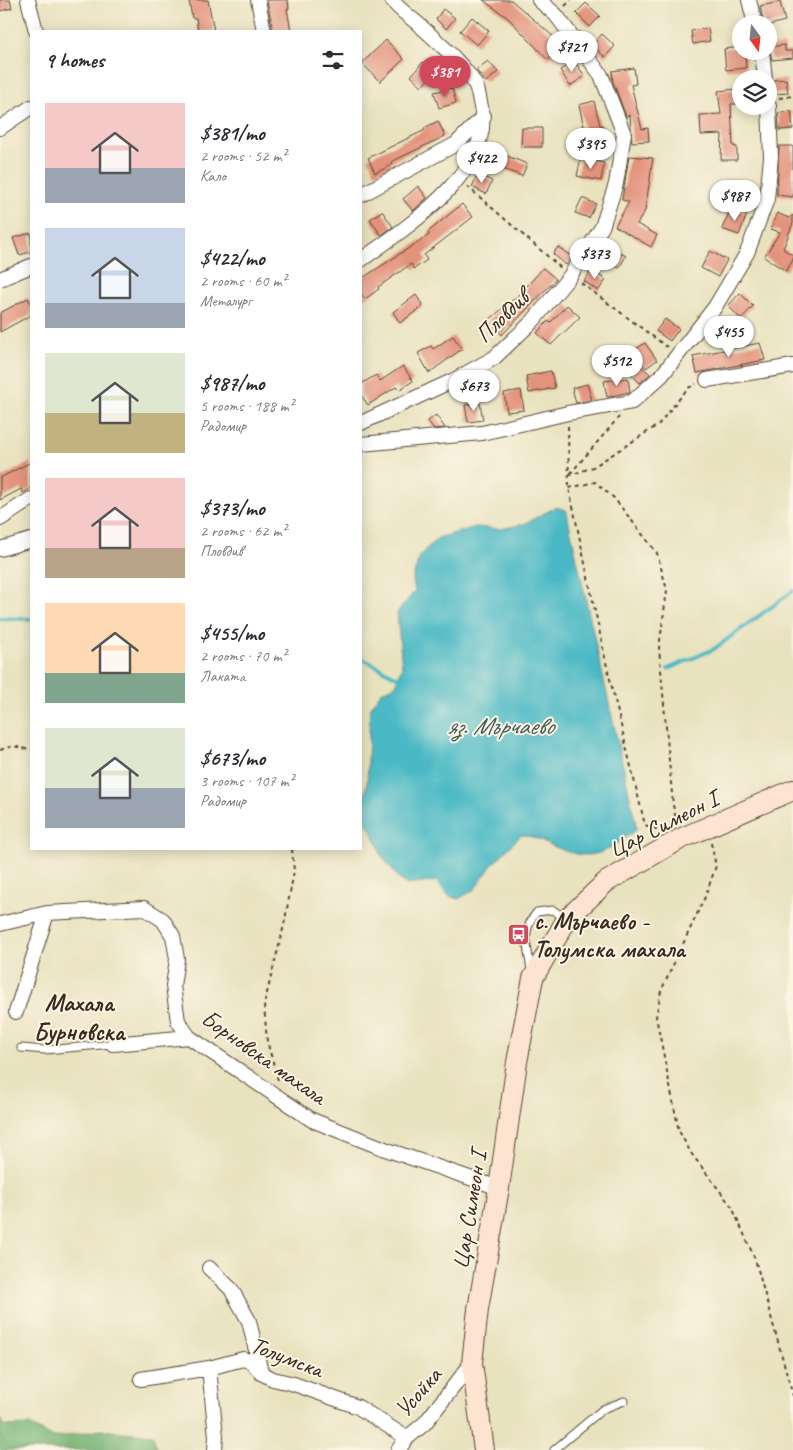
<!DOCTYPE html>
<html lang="en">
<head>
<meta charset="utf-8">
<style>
	:root { --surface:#fff; --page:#f7f7f7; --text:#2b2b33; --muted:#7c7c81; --accent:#d1495b }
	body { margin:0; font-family:Caveat,sans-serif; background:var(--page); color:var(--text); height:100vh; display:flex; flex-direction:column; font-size:19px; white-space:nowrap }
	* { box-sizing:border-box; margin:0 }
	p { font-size:16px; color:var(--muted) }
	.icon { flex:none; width:28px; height:28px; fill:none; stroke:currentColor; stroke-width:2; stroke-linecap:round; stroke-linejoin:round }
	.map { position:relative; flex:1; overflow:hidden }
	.drawer { position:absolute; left:30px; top:30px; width:332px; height:820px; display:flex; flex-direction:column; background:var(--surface); border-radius:0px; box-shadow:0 2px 12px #0003 }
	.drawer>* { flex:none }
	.needle { width:32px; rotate:165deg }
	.buttons { position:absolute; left:732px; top:15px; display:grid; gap:10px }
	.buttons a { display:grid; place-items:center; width:45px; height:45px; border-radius:50%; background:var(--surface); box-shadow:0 2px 12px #0003; font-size:25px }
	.price { position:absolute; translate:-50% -42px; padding:0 11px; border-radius:18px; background:#fff; color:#222; font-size:16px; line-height:32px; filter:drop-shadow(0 1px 2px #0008) }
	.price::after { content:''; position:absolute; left:50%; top:30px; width:15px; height:11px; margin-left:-8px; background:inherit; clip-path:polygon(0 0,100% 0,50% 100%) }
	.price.current { background:var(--accent); color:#fff }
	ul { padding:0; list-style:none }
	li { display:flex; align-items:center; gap:15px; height:125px; padding:0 15px }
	li span { display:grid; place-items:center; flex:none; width:140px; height:100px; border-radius:0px; color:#555 }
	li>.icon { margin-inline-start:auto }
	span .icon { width:60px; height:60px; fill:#fffc; stroke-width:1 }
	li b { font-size:21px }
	h2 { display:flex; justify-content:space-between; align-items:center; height:60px; padding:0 15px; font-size:21px }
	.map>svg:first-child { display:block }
</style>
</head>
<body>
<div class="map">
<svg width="793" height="1450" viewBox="0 0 793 1450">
	<rect width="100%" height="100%" fill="#fcf5e5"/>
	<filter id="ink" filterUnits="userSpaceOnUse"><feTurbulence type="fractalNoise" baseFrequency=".02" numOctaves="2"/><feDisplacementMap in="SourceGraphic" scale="10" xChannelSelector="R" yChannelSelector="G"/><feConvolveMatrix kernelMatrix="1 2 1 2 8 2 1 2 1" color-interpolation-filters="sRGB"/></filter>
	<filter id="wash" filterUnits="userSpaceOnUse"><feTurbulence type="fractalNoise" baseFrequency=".0096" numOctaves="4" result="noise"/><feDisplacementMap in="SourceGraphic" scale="20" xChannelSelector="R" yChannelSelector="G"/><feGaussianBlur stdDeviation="1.12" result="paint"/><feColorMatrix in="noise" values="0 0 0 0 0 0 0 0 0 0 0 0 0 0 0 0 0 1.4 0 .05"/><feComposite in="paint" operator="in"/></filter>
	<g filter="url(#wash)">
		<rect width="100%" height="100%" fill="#e9e2bf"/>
		<!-- forest -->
		<path fill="#77b474" stroke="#596f49" d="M0,1419L5,1426L29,1425L54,1438L101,1430L153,1435L157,1450H0Z"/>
		<!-- water -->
		<path fill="#4bb9c5" stroke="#437272" d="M556,507L566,510L637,829C605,853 593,864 553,846C542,841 534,836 521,835L492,865L474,890L458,899L449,896L436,881L408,885L399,879L381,855L378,844L361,813L367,783L370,709L381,692L396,685L402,667L397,613L415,591L413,578L420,555L438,538L476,527L500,529L524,524Z"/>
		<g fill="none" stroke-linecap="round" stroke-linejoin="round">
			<!-- stream -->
			<path stroke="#4bb9c5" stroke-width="4" d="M0,618L31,619
				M361,658L401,679
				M668,669L714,649L793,591"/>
		</g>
		<g id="blocks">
			<!-- building -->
			<path fill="#e3927b" d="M0,0H10L12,8L0,11Z
				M189,0H208L214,31H198L196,18H192Z
				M267,0H288L289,9H287L291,31H273Z
				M483,0H511L563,45L548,60L508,18Z
				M780,2L785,21L769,25L764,24L760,6Z
				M586,3L600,16L590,27L576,13Z
				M443,9L455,18L446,29L436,19Z
				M472,17L489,31L477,45L460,31Z
				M708,28L710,41L693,44L691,31Z
				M602,34L615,46L605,57L592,45Z
				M386,40L404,59L380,82L362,63Z
				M785,45V51H793V58L772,60L769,47Z
				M741,47V51H745L746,68L726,70L724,49Z
				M488,61L498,72L486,82L476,70Z
				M574,61L585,76L570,86L560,70Z
				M423,62L435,72L422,86L411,76Z
				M634,68L636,84L631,85L642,129L648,128L649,141L632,142L630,115L626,116L613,82L612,71Z
				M786,79L788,93L773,94V80Z
				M452,88L456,103L439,108L434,92Z
				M737,89L739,104H731L733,146L737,147V160H721L722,134L701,135L700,115L721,114L718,91Z
				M594,101L600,125H603L606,143L591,144L590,149L579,151L576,128L584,127L579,105Z
				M791,111L793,129L779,130L778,113Z
				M438,121L445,136L391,162L392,165L375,173L368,158L425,130L424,128Z
				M522,128H542V147H521Z
				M779,146H793V197L777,195Z
				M505,155L527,164L522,176L500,168Z
				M629,156L653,158L645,211L637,224L657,235L651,247L615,226L629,202L622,200Z
				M581,158L604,163L601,181L577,176Z
				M478,174L492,181L486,194L472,187Z
				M418,186L427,198L413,211L403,199Z
				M582,198L596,204L589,218L575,213Z
				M462,204L473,217L424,255L427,260L414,269L411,264L378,287L379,289L365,299L361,294V279L429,235L428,232Z
				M731,208L747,214L739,235L722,229Z
				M382,211L393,227L381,235L370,219Z
				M777,213L789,218L793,215V223L783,249L793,255V260L786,271L764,257L780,232L771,229Z
				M31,233V252L19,255L13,238Z
				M558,247L572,257L566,265L553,254Z
				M612,248L626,256L619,268L606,260Z
				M710,251L727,260L718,277L701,268Z
				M543,268L556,279L502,335L489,320L520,294Z
				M592,270L606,280L598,291L584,281Z
				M740,293L753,306L741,319L728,306Z
				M416,295L423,306L400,323L393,312Z
				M28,298L31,303V315L0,332V313Z
				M567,305L580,317L551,345L537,333L548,321L550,323Z
				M665,319L679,329L670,341L656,331Z
				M453,336L462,349L429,373L418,353L431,346L433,349Z
				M645,343L657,360L646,368L633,351Z
				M760,343L765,360L697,373L693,356Z
				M640,365L650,374L640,383L631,374Z
				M403,366L413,381L399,390L396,387L368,405L361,395V384L376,375L380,381Z
				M551,371L555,388L529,393L526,376Z
				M628,378L630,392L607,397L604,381Z
				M587,384L592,400L576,403L572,388Z
				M521,390L524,410L507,412L504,393Z
				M480,403L483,420L468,422L465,405Z
				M436,415L445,428L434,429L428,421Z
				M31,462V488L23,493L21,489L0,500V478Z"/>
		</g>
	</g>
	<g filter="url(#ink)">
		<use href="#blocks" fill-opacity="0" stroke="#554636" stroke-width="1"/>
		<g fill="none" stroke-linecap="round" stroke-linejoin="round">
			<defs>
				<path id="lane" d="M531,970C528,947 520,931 537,912L553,910L566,919
					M21,1048L45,1050L113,1044
					M554,1450L603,1409L624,1401"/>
				<path id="street" d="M28,0L36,31
					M258,0L264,31
					M749,0L755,24
					M762,51L765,79
					M0,128L31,107
					M361,195L456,144L484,116
					M361,260C406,228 499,168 480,102C479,97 478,89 475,84C465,66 433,37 417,23C409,16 398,9 392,0
					M0,279L31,266
					M707,380L793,366
					M361,423L454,380L494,358L533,321L570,276L602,227L616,184L624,134L601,75L556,15L539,0
					M361,444L482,433L568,413L632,402L662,375L715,307L747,253L767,199L771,157L769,106
					M0,519L31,499
					M0,549L31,540
					M0,924L47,913L144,908L163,920L173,936L177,959L173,986L178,1021L189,1037L312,1120L385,1149L499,1188
					M16,1012L47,913
					M113,1044L189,1037
					M209,1268L231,1289L249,1321L261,1372
					M209,1368L216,1436L215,1450
					M141,1379L209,1368L243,1359L252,1362L261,1373L273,1379L294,1384L358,1407L407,1438
					M398,1450L407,1438L425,1423L472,1363"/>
				<path id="secondary" d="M484,1450L472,1363L478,1309L499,1188L517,1062L533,978L567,919L606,882L680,839L793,790"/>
			</defs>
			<!-- lane casing -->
			<use href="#lane" stroke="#554636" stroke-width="9"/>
			<!-- street casing -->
			<use href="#street" stroke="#554636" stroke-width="16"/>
			<!-- secondary casing -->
			<use href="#secondary" stroke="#554636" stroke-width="22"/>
			<!-- path -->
			<path stroke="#554636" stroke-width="2" stroke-dasharray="4 4" stroke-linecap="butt" d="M565,6L571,0
				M779,98L793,96
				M467,186L561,268
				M581,283L667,347
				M568,426L569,488L607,667L645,825L662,831
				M570,474L619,417
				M568,476L593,467L658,425L688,388L696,384
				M569,488L595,482L614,498L657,553L667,590L659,648L673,805L677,824
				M0,750L13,746L31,750
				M711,843L716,866L705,897L661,991L656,1017L679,1131L691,1153L732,1207L755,1259L793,1396
				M278,1080L267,1041L264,1005L284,925L294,871L292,849"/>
			<!-- lane -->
			<use href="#lane" stroke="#fff" stroke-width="7"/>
			<!-- street -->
			<use href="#street" stroke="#fff" stroke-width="14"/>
			<!-- secondary -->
			<use href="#secondary" stroke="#fde4d1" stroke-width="20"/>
		</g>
	</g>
	<!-- icons -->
	<defs>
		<symbol id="bus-square" viewBox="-11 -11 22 22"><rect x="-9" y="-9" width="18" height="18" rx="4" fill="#d1495b" stroke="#fcf5e5"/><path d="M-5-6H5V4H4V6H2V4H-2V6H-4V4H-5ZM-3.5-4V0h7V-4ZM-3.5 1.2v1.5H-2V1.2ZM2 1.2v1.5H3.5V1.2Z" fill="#fff"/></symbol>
	</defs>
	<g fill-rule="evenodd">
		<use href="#bus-square" x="506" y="922" width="25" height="25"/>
	</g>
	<g text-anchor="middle" stroke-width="4" stroke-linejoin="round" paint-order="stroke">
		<!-- street labels -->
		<g font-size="24" fill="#3b2a1e" stroke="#fcf5e5">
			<text transform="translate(502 316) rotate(-44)" y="8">Пловдив</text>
			<text transform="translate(663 824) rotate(-27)" y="8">Цар Симеон I</text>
			<text transform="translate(264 1057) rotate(35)" y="8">Борновска махала</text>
			<text transform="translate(469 1210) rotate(-81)" y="8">Цар Симеон I</text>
			<text transform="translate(287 1357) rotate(21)" y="8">Толумска</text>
			<text transform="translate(418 1392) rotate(-49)" y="8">Усойка</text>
		</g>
		<!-- poi labels -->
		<g font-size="24" font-weight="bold" fill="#3b2a1e" stroke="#fcf5e5" text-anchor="start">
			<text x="534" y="929">с. Мърчаево -<tspan x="534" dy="28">Толумска махала</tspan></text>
		</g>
		<!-- water labels -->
		<g font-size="25" font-style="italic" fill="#415c58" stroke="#fcf5e5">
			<text x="500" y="734">яз. Мърчаево</text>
		</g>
		<!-- neighbourhood labels -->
		<g font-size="25" font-weight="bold" fill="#3b2a1e" stroke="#fcf5e5">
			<text x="79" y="1011">Махала<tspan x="79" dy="29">Бурновска</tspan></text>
		</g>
	</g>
</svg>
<div class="buttons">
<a><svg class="needle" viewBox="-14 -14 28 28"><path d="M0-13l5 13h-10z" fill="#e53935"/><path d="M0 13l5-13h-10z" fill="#7c7c81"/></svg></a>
<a><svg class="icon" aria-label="layers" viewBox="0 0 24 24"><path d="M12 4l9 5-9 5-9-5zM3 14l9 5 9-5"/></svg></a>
</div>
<b class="price" style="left:572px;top:73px">$721</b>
<b class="price current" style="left:445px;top:98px">$381</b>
<b class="price" style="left:591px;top:170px">$395</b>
<b class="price" style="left:482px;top:184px">$422</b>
<b class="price" style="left:735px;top:222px">$987</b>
<b class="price" style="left:595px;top:280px">$373</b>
<b class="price" style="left:729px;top:358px">$455</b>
<b class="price" style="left:617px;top:387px">$512</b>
<b class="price" style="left:474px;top:412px">$673</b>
<section class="drawer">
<h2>9 homes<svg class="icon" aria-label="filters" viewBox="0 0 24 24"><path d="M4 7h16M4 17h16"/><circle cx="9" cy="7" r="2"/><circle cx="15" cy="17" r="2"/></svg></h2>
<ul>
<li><span style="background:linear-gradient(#f6c9c9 65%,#9aa5b1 0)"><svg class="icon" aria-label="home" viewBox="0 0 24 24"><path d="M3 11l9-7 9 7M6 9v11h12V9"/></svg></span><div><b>$381/mo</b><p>2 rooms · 52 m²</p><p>Кало</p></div></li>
<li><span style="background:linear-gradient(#c9d6e8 75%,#9aa5b1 0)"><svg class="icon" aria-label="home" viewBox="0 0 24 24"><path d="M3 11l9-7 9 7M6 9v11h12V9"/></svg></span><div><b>$422/mo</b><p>2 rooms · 60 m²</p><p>Металург</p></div></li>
<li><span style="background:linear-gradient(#dfe7d0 60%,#c2b280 0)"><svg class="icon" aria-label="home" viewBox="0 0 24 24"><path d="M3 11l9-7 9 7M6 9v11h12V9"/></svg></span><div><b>$987/mo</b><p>5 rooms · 188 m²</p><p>Радомир</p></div></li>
<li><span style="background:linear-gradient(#f6c9c9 70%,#b9a48a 0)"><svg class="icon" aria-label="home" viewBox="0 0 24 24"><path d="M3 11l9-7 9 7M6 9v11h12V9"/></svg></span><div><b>$373/mo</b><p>2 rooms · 62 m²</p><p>Пловдив</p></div></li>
<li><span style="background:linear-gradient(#ffd9b3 70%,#7fa58c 0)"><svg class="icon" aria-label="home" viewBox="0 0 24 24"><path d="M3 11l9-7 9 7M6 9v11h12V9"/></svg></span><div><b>$455/mo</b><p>2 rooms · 70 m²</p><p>Лаката</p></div></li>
<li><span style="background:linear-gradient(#dfe7d0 60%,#9aa5b1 0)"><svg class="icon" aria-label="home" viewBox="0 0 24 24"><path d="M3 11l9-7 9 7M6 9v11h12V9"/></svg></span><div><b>$673/mo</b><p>3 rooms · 107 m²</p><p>Радомир</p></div></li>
</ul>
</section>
</div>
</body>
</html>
